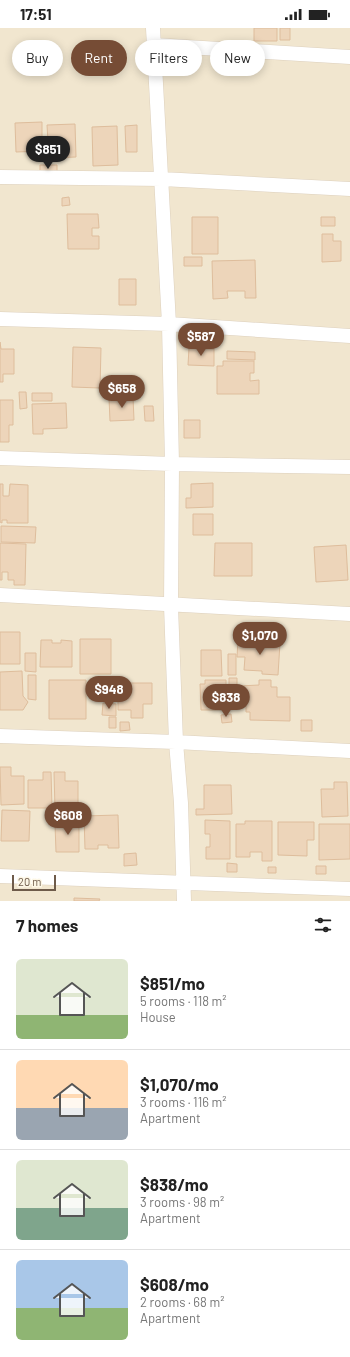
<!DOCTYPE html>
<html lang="en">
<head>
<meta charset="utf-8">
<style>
	:root { --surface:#fff; --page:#f6f6f6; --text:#222; --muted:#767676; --line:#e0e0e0; --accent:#764c35 }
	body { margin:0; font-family:Barlow,sans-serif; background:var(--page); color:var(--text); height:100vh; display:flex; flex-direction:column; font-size:15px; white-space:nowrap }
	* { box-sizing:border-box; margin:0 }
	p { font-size:13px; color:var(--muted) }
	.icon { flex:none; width:22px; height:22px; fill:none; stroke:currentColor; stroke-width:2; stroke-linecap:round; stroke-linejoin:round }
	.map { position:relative; height:873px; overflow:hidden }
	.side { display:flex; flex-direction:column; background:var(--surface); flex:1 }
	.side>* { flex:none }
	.hud { position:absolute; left:12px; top:12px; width:326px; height:36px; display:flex; gap:8px }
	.scale { position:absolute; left:12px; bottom:10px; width:44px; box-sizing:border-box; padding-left:4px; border:2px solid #6e5b4a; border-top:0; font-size:11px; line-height:14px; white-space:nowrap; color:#6e5b4a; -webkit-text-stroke:3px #fdf7e6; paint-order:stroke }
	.price { position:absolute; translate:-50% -34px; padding:0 9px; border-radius:14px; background:var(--accent); color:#fff; font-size:13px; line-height:26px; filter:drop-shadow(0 1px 2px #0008) }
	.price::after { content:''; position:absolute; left:50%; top:24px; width:12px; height:9px; margin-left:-6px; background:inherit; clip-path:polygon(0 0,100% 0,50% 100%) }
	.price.selected { background:#222; color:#fff }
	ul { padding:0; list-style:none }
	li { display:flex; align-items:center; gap:12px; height:100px; padding:0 16px }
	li+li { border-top:1px solid var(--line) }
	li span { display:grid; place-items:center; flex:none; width:112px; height:80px; border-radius:6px; color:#555 }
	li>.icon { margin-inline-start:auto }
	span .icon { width:48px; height:48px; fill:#fffc; stroke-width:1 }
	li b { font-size:17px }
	h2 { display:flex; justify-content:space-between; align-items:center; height:48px; padding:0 16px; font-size:17px }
	.tag { padding:0 14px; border-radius:18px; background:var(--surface); box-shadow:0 2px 10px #0003; font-size:14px; line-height:36px }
	.tag.selected { background:var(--accent); color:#fff }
	.status { display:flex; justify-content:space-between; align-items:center; height:28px; padding:0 20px; background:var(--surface); direction:ltr }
	.status svg { height:11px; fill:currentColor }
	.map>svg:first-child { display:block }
</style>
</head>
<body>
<div class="status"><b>17:51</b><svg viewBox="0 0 49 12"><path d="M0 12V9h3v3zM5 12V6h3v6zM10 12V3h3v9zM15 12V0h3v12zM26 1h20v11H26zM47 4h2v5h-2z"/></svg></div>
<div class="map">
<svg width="350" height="873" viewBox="0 0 350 873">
	<rect width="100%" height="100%" fill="#faf3e0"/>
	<!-- residential -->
	<path fill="#f1e6cf" d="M0,0H350V873H0Z"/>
	<!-- building -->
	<path fill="#edd5ba" stroke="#debd9c" d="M254,0H277V13H254Z
		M280,0H290V12H280Z
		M42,94V123L16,124L15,95Z
		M75,96L76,129L49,130L47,97Z
		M137,97V124H126L125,98Z
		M117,98L118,137L93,138L92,99Z
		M40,137H57V146H40Z
		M69,169L70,177L62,178V170Z
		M67,186H98L99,200H92V208H99V221H68Z
		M192,189H218V226H192Z
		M321,189H335V198H321Z
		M322,206H333V213H341V233L322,234Z
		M184,229H202V238H184Z
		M255,232L256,270H245V263H227L228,270L213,271L212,233Z
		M119,251H136V277H119Z
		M0,314L1,321H14V346H3V354H0Z
		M73,319L101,320L100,360L72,359Z
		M189,320L214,321V338L188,337Z
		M227,323L255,324V332L227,331Z
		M223,333H254V345H250V353L259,352V366H217V338H223Z
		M19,364H26L27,380L20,381Z
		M32,365H52V373H32Z
		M133,369L134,392L110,393L109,370Z
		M0,372H13V397H9V414H0Z
		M66,375L67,400L43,401V406H33L32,376Z
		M144,378H153L154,393H145Z
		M184,392H200V410H184Z
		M213,455V479L186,480V470H191V456Z
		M0,456H3V468H9L10,456L28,457V495H7V492H2V495L0,494Z
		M193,486H213V507H193Z
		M1,498L36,499L35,515L1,514Z
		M0,515L26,516L25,557H14V552H8V544H2V552H0Z
		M215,515H252V548H214Z
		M346,517L348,552L316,554L314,519Z
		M0,604H20V636H0Z
		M80,611H111V646H80Z
		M41,612H52V615H61V612L72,613V639H40Z
		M238,612L280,615L278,647L262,646V643L244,642L245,629H237Z
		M201,622H221L222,648H201Z
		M25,625H36V644L25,643Z
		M228,626H236V647H228Z
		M22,643L23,668L28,674L23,682H0V644Z
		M28,647H36V672L28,671Z
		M229,650H237V668H229Z
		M49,652H86V691H49Z
		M205,652H226V682H201L200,656H205Z
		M259,652H271V659H277V669H290V693L250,692V684H246V676H242L239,658L259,657Z
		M118,655H152V676H143V690H131V682H118Z
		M103,675L116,676V688L102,687Z
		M231,686L232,694L222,695L221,687Z
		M109,689H116V700H109Z
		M301,692H312V703H301Z
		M120,694H129L130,702L120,703Z
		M0,739H11V748H24V776L1,777Z
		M43,744H51L52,780H28V752H43Z
		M54,744H65V753H78V781H55Z
		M334,754H347L348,788L322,789L321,761H334Z
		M204,757H231L232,786L196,787V781H204Z
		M2,782L30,783L29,813H1Z
		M118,787L119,820H108V817H98V821H85L84,788Z
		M71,788H79V824H56L55,796H71Z
		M205,792L230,793V831H206V819H210V806H205Z
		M245,793H272V833H262V824H250V829H236V796H245Z
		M278,794H314V812H307V828L278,827Z
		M319,796H350V831L319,832Z
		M136,825L137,837L124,838V826Z
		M227,835L237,836V844H227Z
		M316,838H326V846H316Z
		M268,839H276V845H268Z
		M74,870L100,871L99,873H74Z"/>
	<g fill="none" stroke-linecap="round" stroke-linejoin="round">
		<defs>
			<path id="minor" d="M153,0L169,296L172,436L171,578L176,714L181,775L184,873
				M154,17L350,29
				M0,149L162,151L350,161
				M0,291L169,296L350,308
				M0,430L172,436L350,439
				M0,567L350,586
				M0,708L176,714L350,723
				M0,848L350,861"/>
		</defs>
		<!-- minor casing -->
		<use href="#minor" stroke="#ddd0bd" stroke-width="15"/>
		<!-- minor -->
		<use href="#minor" stroke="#fff" stroke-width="14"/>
	</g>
</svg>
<div class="scale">20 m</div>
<b class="price selected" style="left:48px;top:142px">$851</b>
<b class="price" style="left:201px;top:329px">$587</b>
<b class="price" style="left:122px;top:381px">$658</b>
<b class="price" style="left:260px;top:628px">$1,070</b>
<b class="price" style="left:109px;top:682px">$948</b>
<b class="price" style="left:226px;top:690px">$838</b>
<b class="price" style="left:68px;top:808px">$608</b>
<div class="hud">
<a class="tag">Buy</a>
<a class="tag selected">Rent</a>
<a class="tag">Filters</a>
<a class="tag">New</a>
</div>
</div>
<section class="side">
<h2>7 homes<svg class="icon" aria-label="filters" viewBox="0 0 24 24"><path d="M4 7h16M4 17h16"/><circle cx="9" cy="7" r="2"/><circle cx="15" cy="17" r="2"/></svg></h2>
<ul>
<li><span style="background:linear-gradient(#dfe7d0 70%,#8fb573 0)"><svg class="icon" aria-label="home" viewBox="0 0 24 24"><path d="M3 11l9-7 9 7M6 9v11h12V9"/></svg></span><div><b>$851/mo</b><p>5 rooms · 118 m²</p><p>House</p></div></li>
<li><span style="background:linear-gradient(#ffd9b3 60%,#9aa5b1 0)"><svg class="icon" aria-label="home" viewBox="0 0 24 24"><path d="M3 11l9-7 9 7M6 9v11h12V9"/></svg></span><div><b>$1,070/mo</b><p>3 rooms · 116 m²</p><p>Apartment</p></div></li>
<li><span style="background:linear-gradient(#dfe7d0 60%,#7fa58c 0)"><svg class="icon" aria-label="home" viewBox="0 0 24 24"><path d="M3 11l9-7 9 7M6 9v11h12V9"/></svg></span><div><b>$838/mo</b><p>3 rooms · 98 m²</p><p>Apartment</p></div></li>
<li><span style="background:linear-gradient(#a9c7e8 60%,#8fb573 0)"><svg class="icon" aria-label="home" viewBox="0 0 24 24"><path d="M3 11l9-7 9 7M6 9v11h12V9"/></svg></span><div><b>$608/mo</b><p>2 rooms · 68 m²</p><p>Apartment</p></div></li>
</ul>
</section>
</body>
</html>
